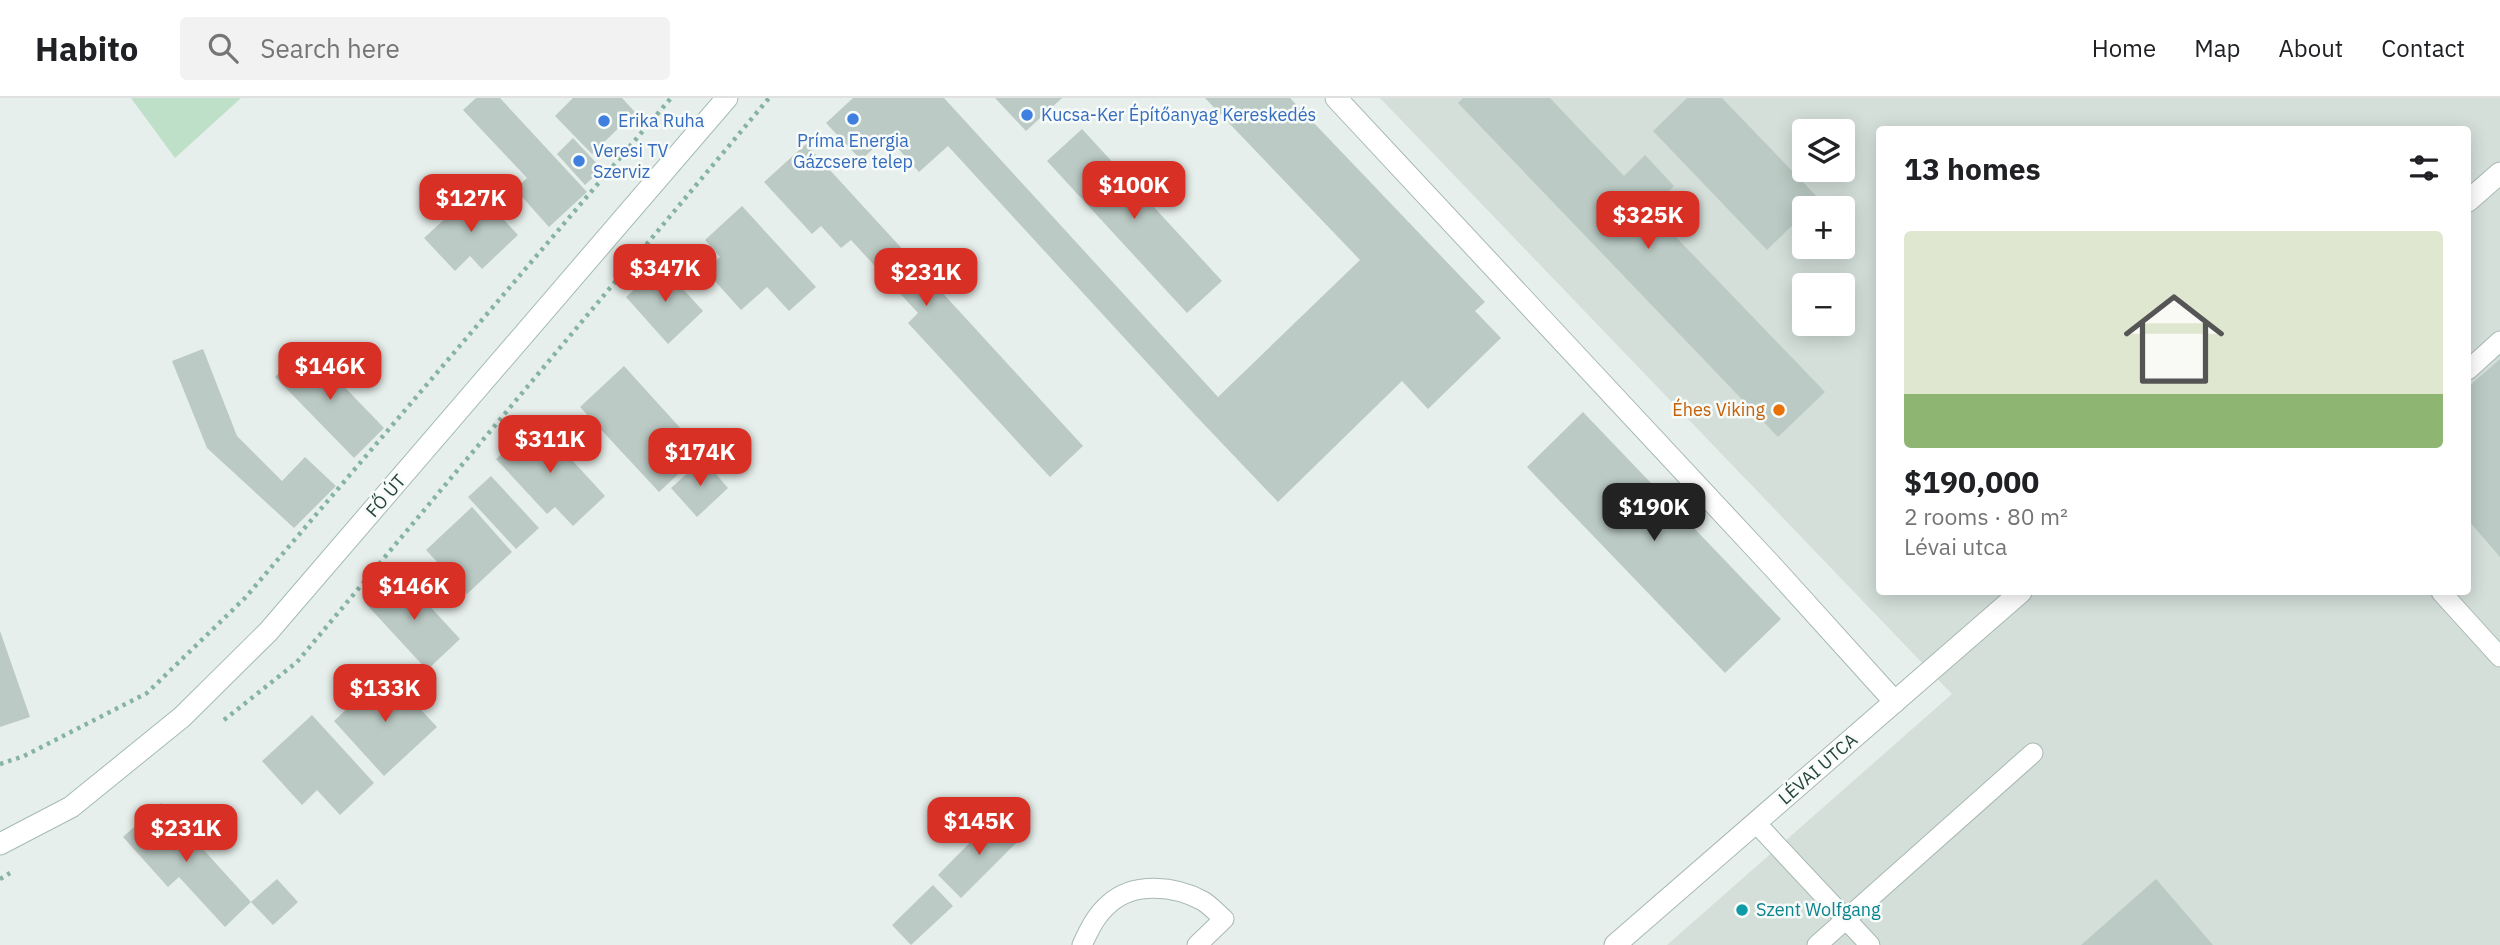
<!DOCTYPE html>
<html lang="en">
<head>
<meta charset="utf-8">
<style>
	:root { --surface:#fff; --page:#f2f2f2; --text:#202124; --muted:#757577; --line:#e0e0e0; --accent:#d93025 }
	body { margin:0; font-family:"IBM Plex Sans",sans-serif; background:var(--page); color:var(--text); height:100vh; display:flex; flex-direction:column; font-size:26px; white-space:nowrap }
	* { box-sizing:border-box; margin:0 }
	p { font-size:23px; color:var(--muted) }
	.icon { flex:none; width:38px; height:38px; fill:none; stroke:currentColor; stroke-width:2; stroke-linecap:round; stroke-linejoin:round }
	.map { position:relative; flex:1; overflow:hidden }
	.side { position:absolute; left:1876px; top:28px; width:595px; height:469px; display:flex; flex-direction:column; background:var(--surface); border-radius:7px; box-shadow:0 4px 18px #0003 }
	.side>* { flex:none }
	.buttons { position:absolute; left:1792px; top:21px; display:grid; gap:14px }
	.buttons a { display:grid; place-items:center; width:63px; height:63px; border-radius:7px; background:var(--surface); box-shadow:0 4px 18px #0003; font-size:35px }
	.price { position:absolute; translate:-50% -60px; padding:0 16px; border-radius:14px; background:var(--accent); color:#fff; font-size:23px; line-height:46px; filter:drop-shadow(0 2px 4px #0008) }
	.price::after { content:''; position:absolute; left:50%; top:42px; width:21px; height:16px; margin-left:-10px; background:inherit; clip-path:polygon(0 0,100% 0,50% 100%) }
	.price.on { background:#222; color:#fff }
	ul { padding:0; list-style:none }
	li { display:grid; align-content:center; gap:14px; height:371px; padding:0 28px }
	li span { display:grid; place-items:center; height:217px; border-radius:7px; color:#555 }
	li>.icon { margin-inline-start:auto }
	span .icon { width:126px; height:126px; fill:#fffc; stroke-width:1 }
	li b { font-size:30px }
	h2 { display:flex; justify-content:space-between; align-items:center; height:84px; padding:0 28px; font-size:30px }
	header { display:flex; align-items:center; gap:42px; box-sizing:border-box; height:98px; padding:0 35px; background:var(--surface); border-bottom:2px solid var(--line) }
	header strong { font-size:33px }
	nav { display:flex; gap:38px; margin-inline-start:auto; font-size:24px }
	.search { width:490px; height:63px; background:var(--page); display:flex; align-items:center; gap:18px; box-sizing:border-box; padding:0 24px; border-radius:7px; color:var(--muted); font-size:26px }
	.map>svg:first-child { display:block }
</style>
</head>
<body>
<header>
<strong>Habito</strong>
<div class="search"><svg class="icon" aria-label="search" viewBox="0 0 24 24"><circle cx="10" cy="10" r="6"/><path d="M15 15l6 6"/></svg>Search here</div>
<nav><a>Home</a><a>Map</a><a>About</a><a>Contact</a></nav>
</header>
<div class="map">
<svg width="2500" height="847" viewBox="0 0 2500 847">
	<rect width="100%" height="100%" fill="#e6efeb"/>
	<!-- built -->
	<path fill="#d4dfda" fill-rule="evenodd" d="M1380,0H2500V847H1667L1952,596ZM1880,32H2468V494H1880ZM1804,33H1843V72H1804ZM1804,110H1843V149H1804ZM1804,187H1843V226H1804Z"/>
	<!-- green -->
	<path fill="#bfe0c8" d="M131,0H241L175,60Z"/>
	<!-- building -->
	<path fill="#bbcac4" d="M476,0H500L587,94L549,129L515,91L527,80L463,12Z
		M573,0H622L635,14L592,56L555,18Z
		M853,0H944L1218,299L1360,162L1205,0H1290L1485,204L1475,213L1501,240L1428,311L1402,283L1278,404L1196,318L948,48L919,74L887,38L861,62L826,25Z
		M995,0H1062L1026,33Z
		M1463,0H1550L1624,78L1645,57L1674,88L1650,112L1825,294L1778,339L1458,5Z
		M1687,0H1722L1820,102L1811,110H1804V116L1767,152L1653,33Z
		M1082,31L1222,183L1187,215L1047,63Z
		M573,40L602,71L585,87L557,56Z
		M806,46L1083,348L1050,379L908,225L918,215L851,142L841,150L821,128L812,136L764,84Z
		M476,92L518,137L482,171L470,158L455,173L424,140Z
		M742,108L816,189L789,213L767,189L741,212L705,172L720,159L705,142Z
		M661,167L703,213L668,246L626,199Z
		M306,249L384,330L354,360L275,279Z
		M203,251L237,338L282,383L305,359L336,388L294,430L207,350L172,263Z
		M2500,261V459L2468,422V289Z
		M624,268L702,354L659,394L580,309Z
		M1583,314L1781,521L1725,575L1527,369Z
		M537,324L605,398L573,428L555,409L547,416L496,361Z
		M703,361L728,390L697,419L671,390Z
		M491,378L539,430L516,451L468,399Z
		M472,409L512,454L467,496L426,452Z
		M400,476L460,541L427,572L367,507Z
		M0,533L30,619L0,629Z
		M386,574L437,629L384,678L334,623Z
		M312,617L374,685L340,717L317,692L302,707L262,663Z
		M161,705L251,804L225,829L179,779L168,789L123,739Z
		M996,718L1020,741L961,800L938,777Z
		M277,781L298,804L273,827L251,804Z
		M2156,781L2213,847H2081Z
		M933,787L953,808L911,847L892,827Z"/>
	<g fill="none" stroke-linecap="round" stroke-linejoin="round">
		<defs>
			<path id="service" d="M2468,272L2500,243
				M2441,494L2500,559
				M1756,725L1870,847
				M1082,847C1089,832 1096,817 1109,806C1134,783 1176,788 1203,803C1211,808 1217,815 1224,821L1197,847
				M1817,847L2033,655"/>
			<path id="minor" d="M1336,0L1773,469L1895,604"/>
			<path id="tertiary" d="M2468,103L2500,75
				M1615,847L2021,494"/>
			<path id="secondary" d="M0,746L71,709L182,619L268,534L727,0"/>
		</defs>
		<!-- service casing -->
		<use href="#service" stroke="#a8b8b2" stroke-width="21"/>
		<!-- minor casing -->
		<use href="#minor" stroke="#a8b8b2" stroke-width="23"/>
		<!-- tertiary casing -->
		<use href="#tertiary" stroke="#a8b8b2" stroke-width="23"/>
		<!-- secondary casing -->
		<use href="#secondary" stroke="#a4bbb3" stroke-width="23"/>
		<!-- path -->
		<path stroke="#86b3a5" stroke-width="4.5" stroke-dasharray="3.5 5" stroke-linecap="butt" d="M224,622L297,564L769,0
			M0,666L24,658L147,595L245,500L671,0
			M0,781L10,775"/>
		<!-- service -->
		<use href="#service" stroke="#fff" stroke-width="19"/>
		<!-- minor -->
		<use href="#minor" stroke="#fff" stroke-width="21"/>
		<!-- tertiary -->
		<use href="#tertiary" stroke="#fff" stroke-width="21"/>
		<!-- secondary -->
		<use href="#secondary" stroke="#fff" stroke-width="21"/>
	</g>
	<!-- markers -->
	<g fill="#3f7fe0" stroke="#f7fbf9" stroke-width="2.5">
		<circle cx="1027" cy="17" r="7"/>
		<circle cx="853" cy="21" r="7"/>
		<circle cx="604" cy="23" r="7"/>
		<circle cx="579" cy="63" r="7"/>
	</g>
	<circle fill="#e8710a" stroke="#f7fbf9" stroke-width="2.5" cx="1779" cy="312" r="7"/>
	<circle fill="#0f9aa8" stroke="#f7fbf9" stroke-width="2.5" cx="1742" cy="812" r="7"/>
	<g text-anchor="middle" stroke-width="5" stroke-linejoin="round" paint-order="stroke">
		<!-- shop labels -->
		<g font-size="18" fill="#366cbe" stroke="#f7fbf9" text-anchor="start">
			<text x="1041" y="23">Kucsa-Ker Építőanyag Kereskedés</text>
			<text x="618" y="29">Erika Ruha</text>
			<text x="853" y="49" text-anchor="middle">Príma Energia<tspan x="853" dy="21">Gázcsere telep</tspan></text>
			<text x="593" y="59">Veresi TV<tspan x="593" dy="21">Szerviz</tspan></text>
		</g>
		<!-- food labels -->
		<g font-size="18" fill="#c56008" stroke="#f7fbf9" text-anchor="end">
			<text x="1765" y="318">Éhes Viking</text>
		</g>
		<!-- street labels -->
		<g font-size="18" fill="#24423a" stroke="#f7fbf9">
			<text transform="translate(386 398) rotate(-49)" y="6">FŐ ÚT</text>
			<text transform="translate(1818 671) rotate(-41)" y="6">LÉVAI UTCA</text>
		</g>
		<!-- culture labels -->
		<g font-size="18" fill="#0d838f" stroke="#f7fbf9" text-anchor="start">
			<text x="1756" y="818">Szent Wolfgang</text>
		</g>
	</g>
</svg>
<div class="buttons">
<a><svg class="icon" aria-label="layers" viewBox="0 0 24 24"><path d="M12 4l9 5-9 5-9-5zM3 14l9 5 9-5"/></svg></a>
<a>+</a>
<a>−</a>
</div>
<b class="price" style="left:1134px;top:123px">$100K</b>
<b class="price" style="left:471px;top:136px">$127K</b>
<b class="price" style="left:1648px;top:153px">$325K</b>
<b class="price" style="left:665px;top:206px">$347K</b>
<b class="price" style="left:926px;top:210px">$231K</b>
<b class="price" style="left:330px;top:304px">$146K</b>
<b class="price" style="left:550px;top:377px">$311K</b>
<b class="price" style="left:700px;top:390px">$174K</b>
<b class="price on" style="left:1654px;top:445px">$190K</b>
<b class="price" style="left:414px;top:524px">$146K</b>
<b class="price" style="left:385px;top:626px">$133K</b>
<b class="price" style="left:979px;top:759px">$145K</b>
<b class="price" style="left:186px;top:766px">$231K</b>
<section class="side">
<h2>13 homes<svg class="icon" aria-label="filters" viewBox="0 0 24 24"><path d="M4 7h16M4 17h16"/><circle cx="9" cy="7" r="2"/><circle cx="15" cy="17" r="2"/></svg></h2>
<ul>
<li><span style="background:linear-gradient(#dfe7d0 75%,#8fb573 0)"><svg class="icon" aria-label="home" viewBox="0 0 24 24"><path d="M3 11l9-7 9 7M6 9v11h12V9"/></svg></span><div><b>$190,000</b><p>2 rooms · 80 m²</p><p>Lévai utca</p></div></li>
</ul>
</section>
</div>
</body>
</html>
